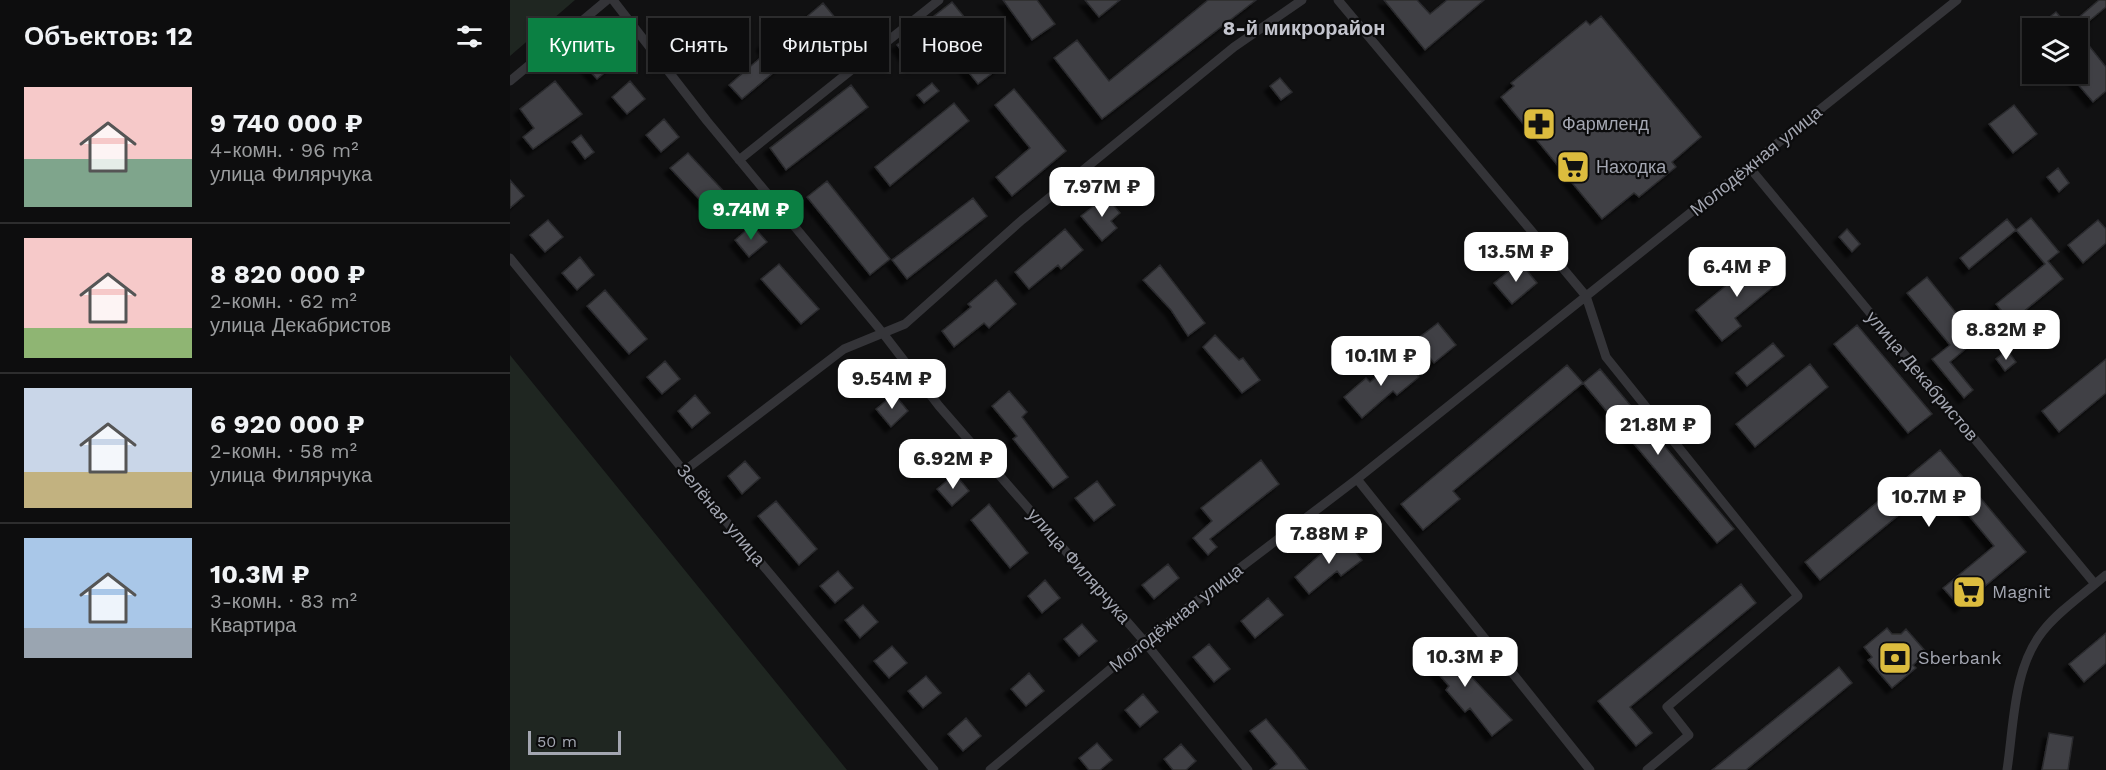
<!DOCTYPE html>
<html lang="ru">
<head>
<meta charset="utf-8">
<style>
	:root { --surface:#0d0d0e; --page:#1b1b1c; --text:#f1f3f6; --muted:#9a9c9e; --line:#2d2d2e; --accent:#0b8043 }
	body { margin:0; font-family:"Work Sans",sans-serif; background:var(--page); color:var(--text); height:100vh; display:flex; flex-direction:column; font-size:22px; white-space:nowrap }
	* { box-sizing:border-box; margin:0 }
	p { font-size:20px; color:var(--muted) }
	.icon { flex:none; width:33px; height:33px; fill:none; stroke:currentColor; stroke-width:2; stroke-linecap:round; stroke-linejoin:round }
	.map { position:relative; flex:1; overflow:hidden }
	.side { display:flex; flex-direction:column; background:var(--surface); width:510px }
	.side>* { flex:none }
	.top-card { position:absolute; left:18px; top:18px; width:570px; height:54px; display:flex; gap:12px }
	.tools { position:absolute; left:1512px; top:18px; display:grid; gap:12px }
	.tools a { display:grid; place-items:center; width:66px; height:66px; border-radius:0px; background:var(--surface); box-shadow:0 2px 4px #0004,0 0 0 2px var(--line); font-size:30px }
	.scale { position:absolute; left:18px; bottom:15px; width:93px; box-sizing:border-box; padding-left:6px; border:3px solid #a3a6b1; border-top:0; font-size:16px; line-height:21px; white-space:nowrap; color:#a3a6b1; -webkit-text-stroke:4px #0c0c0d; paint-order:stroke }
	.price { position:absolute; translate:-50% -51px; padding:0 14px; border-radius:12px; background:#fff; color:#222; font-size:20px; line-height:39px; filter:drop-shadow(0 2px 3px #0008) }
	.price::after { content:''; position:absolute; left:50%; top:36px; width:18px; height:14px; margin-left:-9px; background:inherit; clip-path:polygon(0 0,100% 0,50% 100%) }
	.price.active { background:var(--accent); color:#fff }
	ul { padding:0; list-style:none }
	li { display:flex; align-items:center; gap:18px; height:150px; padding:0 24px }
	li+li { border-top:2px solid var(--line) }
	li span { display:grid; place-items:center; flex:none; width:168px; height:120px; border-radius:0px; color:#555 }
	li>.icon { margin-inline-start:auto }
	span .icon { width:72px; height:72px; fill:#fffc; stroke-width:1 }
	li b { font-size:26px }
	h2 { display:flex; justify-content:space-between; align-items:center; height:72px; padding:0 24px; font-size:26px }
	.chip { padding:0 21px; border-radius:0px; background:var(--surface); box-shadow:0 2px 4px #0004,0 0 0 2px var(--line); font-size:21px; line-height:54px }
	.chip.active { background:var(--accent); color:#fff }
	main { display:flex; flex:1; min-height:0 }
	.map>svg:first-child { display:block }
</style>
</head>
<body>
<main>
<section class="side">
<h2>Объектов: 12<svg class="icon" aria-label="filters" viewBox="0 0 24 24"><path d="M4 7h16M4 17h16"/><circle cx="9" cy="7" r="2"/><circle cx="15" cy="17" r="2"/></svg></h2>
<ul>
<li><span style="background:linear-gradient(#f6c9c9 60%,#7fa58c 0)"><svg class="icon" aria-label="home" viewBox="0 0 24 24"><path d="M3 11l9-7 9 7M6 9v11h12V9"/></svg></span><div><b>9 740 000 ₽</b><p>4-комн. · 96 m²</p><p>улица Филярчука</p></div></li>
<li><span style="background:linear-gradient(#f6c9c9 75%,#8fb573 0)"><svg class="icon" aria-label="home" viewBox="0 0 24 24"><path d="M3 11l9-7 9 7M6 9v11h12V9"/></svg></span><div><b>8 820 000 ₽</b><p>2-комн. · 62 m²</p><p>улица Декабристов</p></div></li>
<li><span style="background:linear-gradient(#c9d6e8 70%,#c2b280 0)"><svg class="icon" aria-label="home" viewBox="0 0 24 24"><path d="M3 11l9-7 9 7M6 9v11h12V9"/></svg></span><div><b>6 920 000 ₽</b><p>2-комн. · 58 m²</p><p>улица Филярчука</p></div></li>
<li><span style="background:linear-gradient(#a9c7e8 75%,#9aa5b1 0)"><svg class="icon" aria-label="home" viewBox="0 0 24 24"><path d="M3 11l9-7 9 7M6 9v11h12V9"/></svg></span><div><b>10.3M ₽</b><p>3-комн. · 83 m²</p><p>Квартира</p></div></li>
</ul>
</section>
<div class="map">
<svg width="1596" height="770" viewBox="0 0 1596 770">
	<defs>
		<filter id="shadow"><feDropShadow dx="-5.5" dy="5.5" stdDeviation="1.5" flood-color="#0009"/></filter>
	</defs>
	<rect width="100%" height="100%" fill="#111112"/>
	<!-- green -->
	<path fill="#1f2621" d="M0,0H65L0,56Z
		M0,355L337,770H0Z"/>
	<!-- building -->
	<path fill="#404145" stroke="#2b2b2e" stroke-width="1.5" filter="url(#shadow)" d="M493,0H527L545,24L522,40Z
		M575,0H610L589,17Z
		M698,0H746L592,119L544,58L567,40L599,81Z
		M874,0H907L920,14L937,0H974L915,50Z
		M1589,0H1596V7L1568,30V18Z
		M442,2L493,65L468,84L435,43L404,67L387,45Z
		M313,3L326,19L307,36L293,20Z
		M1546,12L1560,28H1526Z
		M1091,16L1191,137L1162,162L1166,167L1129,197L1124,193L1092,219L991,97L1004,86L1001,83L1076,21L1080,25Z
		M270,30L288,52L232,99L219,85L257,52L252,45Z
		M1568,32L1596,67V91L1583,102L1559,74H1568Z
		M90,46L105,64L87,79L72,62Z
		M770,78L782,92L771,100L760,86Z
		M45,81L72,114L23,149L13,137L24,128L10,109Z
		M120,81L135,99L117,114L102,97Z
		M422,83L429,91L414,103L407,95Z
		M341,85L358,107L276,170L260,148Z
		M504,89L556,151L502,196L486,177L520,148L485,105Z
		M444,103L459,121L380,186L365,167Z
		M1504,105L1527,134L1503,153L1479,124Z
		M154,119L169,137L151,152L136,135Z
		M71,135L84,152L75,159L62,142Z
		M178,153L220,198L203,214L160,168Z
		M1548,168L1559,183L1549,192L1537,177Z
		M0,180L14,196L0,208Z
		M317,181L380,259L360,275L297,197Z
		M596,196L610,213L601,221L607,228L592,241L571,216Z
		M463,198L477,216L397,279L382,260Z
		M1521,218L1549,252L1538,261L1553,279L1501,322L1486,304L1535,264L1506,230Z
		M1497,219L1506,230L1459,269L1450,258Z
		M38,220L53,237L35,252L20,235Z
		M1588,220L1596,229V243L1573,263L1558,245Z
		M242,225L257,242L239,257L225,240Z
		M555,229L573,250L551,269L548,265L519,289L505,272Z
		M1337,229L1350,244L1342,252L1329,237Z
		M70,257L84,275L67,290L52,273Z
		M1251,257L1270,281L1225,318L1231,326L1212,341L1186,310Z
		M1010,262L1027,283L1002,304L984,283Z
		M269,264L309,309L291,324L251,279Z
		M650,265L695,323L678,336L661,310L633,280Z
		M1417,277L1459,329L1469,321L1477,331L1440,362L1463,390L1454,398L1422,359L1440,345L1397,293Z
		M486,280L506,304L479,328L474,323L444,347L432,331L461,307L458,304Z
		M95,290L137,339L119,354L77,306Z
		M928,323L946,345L924,363L906,340Z
		M1347,325L1422,414L1398,433L1324,344Z
		M705,335L729,360L733,358L750,380L732,393L693,347Z
		M1263,343L1274,356L1237,386L1226,373Z
		M1497,350L1506,362L1495,371L1486,359Z
		M891,356L909,377L887,395L883,391L852,418L834,397L856,378L860,382Z
		M1596,359V393L1549,432L1532,411Z
		M355,360L370,377L352,392L337,375Z
		M155,361L170,379L152,394L137,377Z
		M1300,364L1318,387L1245,447L1226,424Z
		M1057,365L1073,383L943,491L950,499L913,530L891,504Z
		M1090,369L1224,529L1207,543L1073,383Z
		M499,391L517,412L512,417L558,477L543,488L503,439L507,436L482,406Z
		M384,394L398,411L381,427L366,409Z
		M185,395L200,413L182,428L168,411Z
		M1430,450L1516,552L1450,607L1433,588L1484,546L1430,481L1310,580L1295,562Z
		M751,460L769,484L700,539L707,547L698,555L683,538L702,521L691,508Z
		M235,461L250,478L232,494L218,476Z
		M445,474L459,491L442,506L427,489Z
		M587,481L605,505L584,521L565,498Z
		M266,501L307,549L289,565L248,516Z
		M479,504L518,553L500,568L461,520Z
		M832,535L852,560L831,576L827,571L799,594L785,577Z
		M658,564L669,578L644,599L632,585Z
		M328,571L343,588L325,603L310,586Z
		M535,580L550,598L532,613L518,596Z
		M1231,584L1246,603L1120,707L1142,733L1126,746L1088,701Z
		M758,598L773,615L745,638L731,621Z
		M353,605L368,622L350,638L335,620Z
		M572,624L587,641L569,656L554,639Z
		M1377,628L1382,634H1391L1396,629L1417,653L1403,665L1406,668L1382,688L1358,660L1362,657L1354,647Z
		M1596,633V663L1574,682L1559,664Z
		M925,638L1002,720L982,736L960,708L955,712L936,690L939,686L909,652Z
		M699,644L720,669L704,682L683,657Z
		M382,646L397,663L379,678L364,661Z
		M1329,667L1342,683L1236,770H1202Z
		M519,673L534,691L516,706L501,689Z
		M416,676L431,693L413,708L398,691Z
		M633,694L648,712L630,727L615,710Z
		M456,718L471,736L453,751L438,734Z
		M756,719L783,751L798,770H760L767,764L740,731Z
		M1539,733L1563,737L1558,770H1532Z
		M587,743L602,760L590,770H579L569,758Z
		M671,744L686,761L676,770H663L654,759Z"/>
	<g fill="none" stroke-linecap="round" stroke-linejoin="round">
		<!-- minor -->
		<path stroke="#343438" stroke-width="9" d="M103,0L197,121L372,332L429,406L634,641L738,770
			M828,0L1076,296L1096,357L1288,596L1157,707L1179,735L1137,770
			M0,81L97,0
			M229,160L429,0
			M1239,167L1585,584C1567,599 1547,613 1533,631C1503,668 1504,725 1497,770
			M0,258L174,471L424,770
			M174,471L334,349L395,324L512,220L724,47L792,0
			M847,479L1080,770
			M1585,584L1596,575
			M480,770L634,641L847,479L1447,0"/>
	</g>
	<!-- icons -->
	<defs>
		<symbol id="pharmacy-square" viewBox="-11 -11 22 22"><rect x="-9" y="-9" width="18" height="18" rx="4" fill="#dcbc3e" stroke="#0c0c0d"/><path d="M-2-6h4v4h4v4h-4v4h-4v-4h-4v-4h4Z" fill="#111"/></symbol>
		<symbol id="supermarket-square" viewBox="-11 -11 22 22"><rect x="-9" y="-9" width="18" height="18" rx="4" fill="#dcbc3e" stroke="#0c0c0d"/><path d="M-6-5.5h2.5l.6 2H6L4.5 2H-2.5L-4.4-4H-6ZM-1.5 3.2a1.3 1.3 0 1 0 .1 0ZM3 3.2a1.3 1.3 0 1 0 .1 0Z" fill="#111"/></symbol>
		<symbol id="bank-square" viewBox="-11 -11 22 22"><rect x="-9" y="-9" width="18" height="18" rx="4" fill="#dcbc3e" stroke="#0c0c0d"/><path d="M-6-4H6V4H-6ZM0-2.3a2.3 2.3 0 1 0 0 4.6a2.3 2.3 0 1 0 0-4.6Z" fill="#111"/></symbol>
	</defs>
	<g fill-rule="evenodd">
		<use href="#pharmacy-square" x="1010" y="105" width="38" height="38"/>
		<use href="#supermarket-square" x="1044" y="148" width="38" height="38"/>
		<use href="#supermarket-square" x="1440" y="573" width="38" height="38"/>
		<use href="#bank-square" x="1366" y="639" width="38" height="38"/>
	</g>
	<g text-anchor="middle" stroke-width="4.5" stroke-linejoin="round" paint-order="stroke">
		<!-- poi labels -->
		<g font-size="18" fill="#a3a6b1" stroke="#0c0c0d" text-anchor="start">
			<text x="1052" y="130">Фармленд</text>
			<text x="1086" y="173">Находка</text>
			<text x="1482" y="598">Magnit</text>
			<text x="1408" y="664">Sberbank</text>
		</g>
		<!-- street labels -->
		<g font-size="18" fill="#a3a6b1" stroke="#0c0c0d">
			<text transform="translate(1246 161) rotate(-39)" y="6">Молодёжная улица</text>
			<text transform="translate(1412 376) rotate(50)" y="6">улица Декабристов</text>
			<text transform="translate(211 515) rotate(50)" y="6">Зелёная улица</text>
			<text transform="translate(569 566) rotate(49)" y="6">улица Филярчука</text>
			<text transform="translate(666 618) rotate(-38)" y="6">Молодёжная улица</text>
		</g>
		<!-- neighbourhood labels -->
		<g font-size="20" font-weight="bold" fill="#c4c5ce" stroke="#0c0c0d">
			<text x="794" y="35">8-й микрорайон</text>
		</g>
	</g>
</svg>
<div class="tools">
<a><svg class="icon" aria-label="layers" viewBox="0 0 24 24"><path d="M12 4l9 5-9 5-9-5zM3 14l9 5 9-5"/></svg></a>
</div>
<div class="scale">50 m</div>
<b class="price" style="left:592px;top:218px">7.97M ₽</b>
<b class="price active" style="left:241px;top:241px">9.74M ₽</b>
<b class="price" style="left:1006px;top:283px">13.5M ₽</b>
<b class="price" style="left:1227px;top:298px">6.4M ₽</b>
<b class="price" style="left:1496px;top:361px">8.82M ₽</b>
<b class="price" style="left:871px;top:387px">10.1M ₽</b>
<b class="price" style="left:382px;top:410px">9.54M ₽</b>
<b class="price" style="left:1148px;top:456px">21.8M ₽</b>
<b class="price" style="left:443px;top:490px">6.92M ₽</b>
<b class="price" style="left:1419px;top:528px">10.7M ₽</b>
<b class="price" style="left:819px;top:565px">7.88M ₽</b>
<b class="price" style="left:955px;top:688px">10.3M ₽</b>
<div class="top-card">
<a class="chip active">Купить</a>
<a class="chip">Снять</a>
<a class="chip">Фильтры</a>
<a class="chip">Новое</a>
</div>
</div>
</main>
</body>
</html>
